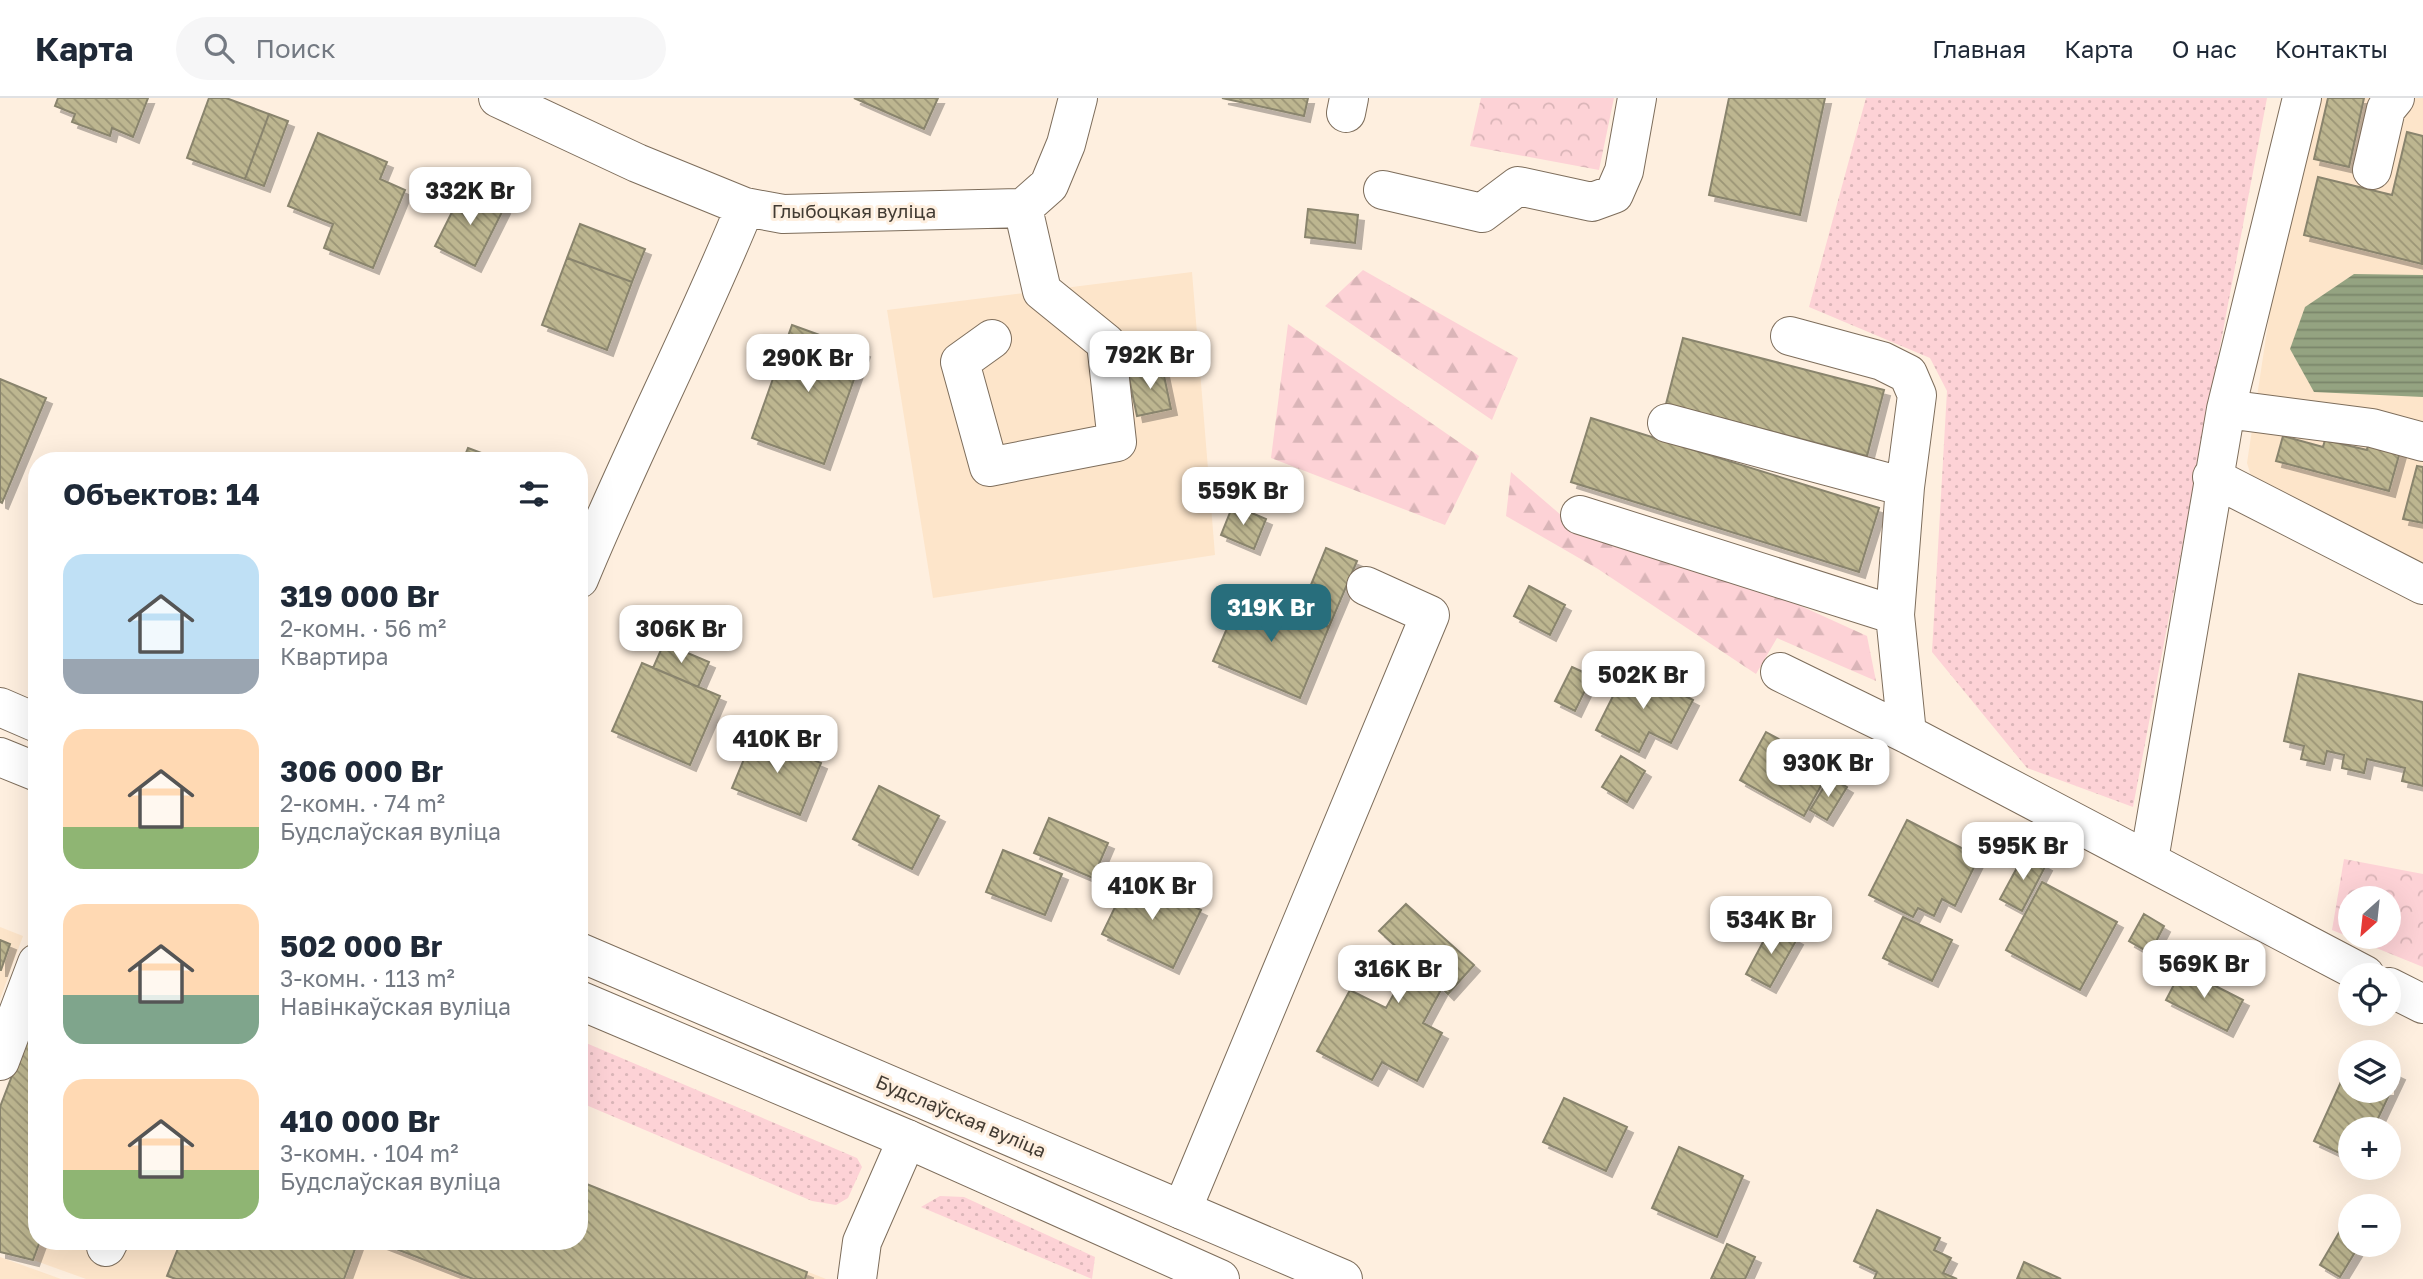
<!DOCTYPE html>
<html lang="ru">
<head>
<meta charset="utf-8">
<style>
	:root { --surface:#fff; --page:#f6f6f7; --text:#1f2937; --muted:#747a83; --line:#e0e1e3; --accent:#286e7c }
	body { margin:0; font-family:"Golos Text",sans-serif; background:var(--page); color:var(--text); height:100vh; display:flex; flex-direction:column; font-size:26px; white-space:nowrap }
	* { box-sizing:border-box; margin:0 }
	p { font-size:23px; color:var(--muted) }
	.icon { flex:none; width:38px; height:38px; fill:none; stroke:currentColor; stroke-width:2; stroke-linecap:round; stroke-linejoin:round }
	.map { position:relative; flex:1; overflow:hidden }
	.sheet { position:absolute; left:28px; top:354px; width:560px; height:798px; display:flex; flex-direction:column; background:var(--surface); border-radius:28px; box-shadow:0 7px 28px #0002 }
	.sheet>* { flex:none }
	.needle { width:46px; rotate:207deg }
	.fabs { position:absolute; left:2338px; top:788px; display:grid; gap:14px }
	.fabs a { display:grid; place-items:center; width:63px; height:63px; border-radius:50%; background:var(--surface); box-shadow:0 7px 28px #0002; font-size:35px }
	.price { position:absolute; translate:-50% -60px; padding:0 16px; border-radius:14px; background:#fff; color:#222; font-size:23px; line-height:46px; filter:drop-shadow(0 2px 4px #0008) }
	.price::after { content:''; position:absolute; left:50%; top:42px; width:21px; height:16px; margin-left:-10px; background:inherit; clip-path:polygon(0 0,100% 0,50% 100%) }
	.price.active { background:var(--accent); color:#fff }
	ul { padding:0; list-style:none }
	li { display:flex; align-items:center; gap:21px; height:175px; padding:0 35px }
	li span { display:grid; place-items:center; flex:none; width:196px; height:140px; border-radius:21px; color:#555 }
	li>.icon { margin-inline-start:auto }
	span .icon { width:84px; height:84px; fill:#fffc; stroke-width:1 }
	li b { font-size:30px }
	h2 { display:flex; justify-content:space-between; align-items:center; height:84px; padding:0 35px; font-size:30px }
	header { display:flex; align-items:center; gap:42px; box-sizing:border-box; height:98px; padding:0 35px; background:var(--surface); border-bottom:2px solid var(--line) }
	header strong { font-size:33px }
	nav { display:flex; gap:38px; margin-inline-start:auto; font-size:24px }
	.search { width:490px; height:63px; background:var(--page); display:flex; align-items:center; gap:18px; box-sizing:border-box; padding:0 24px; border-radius:38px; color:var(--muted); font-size:26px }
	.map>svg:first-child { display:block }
</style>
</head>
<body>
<header>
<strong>Карта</strong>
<div class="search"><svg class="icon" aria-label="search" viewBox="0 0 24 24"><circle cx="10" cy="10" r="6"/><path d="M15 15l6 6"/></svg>Поиск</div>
<nav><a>Главная</a><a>Карта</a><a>О нас</a><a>Контакты</a></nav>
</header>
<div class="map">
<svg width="2423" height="1181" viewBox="0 0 2423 1181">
	<defs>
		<pattern id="grass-dots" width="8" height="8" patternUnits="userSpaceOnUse" patternTransform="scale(1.75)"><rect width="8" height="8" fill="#fdd2d6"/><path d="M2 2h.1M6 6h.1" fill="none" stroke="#dab5b8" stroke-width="1.8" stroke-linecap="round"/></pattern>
		<pattern id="forest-firs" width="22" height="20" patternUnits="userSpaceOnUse" patternTransform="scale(1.75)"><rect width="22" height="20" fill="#fdd2d6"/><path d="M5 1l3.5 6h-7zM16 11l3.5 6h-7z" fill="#dab5b8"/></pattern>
		<pattern id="park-crowns" width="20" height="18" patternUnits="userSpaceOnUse" patternTransform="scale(1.75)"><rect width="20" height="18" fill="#fdd2d6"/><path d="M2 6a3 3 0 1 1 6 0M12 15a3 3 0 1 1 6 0" fill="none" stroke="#dab5b8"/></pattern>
		<pattern id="water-rules" width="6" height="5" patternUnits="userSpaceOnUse" patternTransform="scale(1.75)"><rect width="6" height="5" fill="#94a381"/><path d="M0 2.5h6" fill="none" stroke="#7a866a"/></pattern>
		<pattern id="building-back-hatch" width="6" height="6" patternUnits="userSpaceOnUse" patternTransform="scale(1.75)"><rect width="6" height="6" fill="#bdb690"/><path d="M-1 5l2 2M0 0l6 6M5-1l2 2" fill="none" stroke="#9b9576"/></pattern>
		<filter id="shadow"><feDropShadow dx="6" dy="6" stdDeviation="0" flood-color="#0004"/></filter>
	</defs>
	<rect width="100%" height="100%" fill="#feefdf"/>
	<!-- built -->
	<path fill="#fde5ca" d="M2317,0H2423V506L2266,426L2247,365L2276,173Z
		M1192,174L1215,457L933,500L887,212Z
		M0,829L23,838L0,901Z
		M37,913V1143H579V1083L826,1181H86L0,1150V1009Z
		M0,1159L61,1181H0Z"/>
	<!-- grass -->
	<path fill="url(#grass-dots)" d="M1866,0H2267L2133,709L2027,670L1932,554L1947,293L1930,260L1809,209Z
		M579,942L857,1060L862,1069L848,1100L836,1107L812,1103L579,1004Z
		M940,1098L964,1099L1095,1159L1092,1181L921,1109Z"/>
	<!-- forest -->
	<path fill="url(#forest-firs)" d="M1363,172L1518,260L1492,322L1325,208Z
		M1288,226L1479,358L1445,427L1271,360Z
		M1511,374L1576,430L1792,504L1867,538L1876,583L1777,540L1756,576L1598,471L1506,418Z"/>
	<!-- park -->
	<path fill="url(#park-crowns)" fill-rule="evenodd" d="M1481,0H1614L1599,72L1470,48Z
		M2344,761L2423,776V869L2332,832ZM2350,800H2389V838H2350Z"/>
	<!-- water -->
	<path fill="url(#water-rules)" d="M2354,176L2423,177V299L2314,294L2290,251L2305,209Z"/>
	<!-- building -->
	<path fill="url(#building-back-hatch)" stroke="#89846d" stroke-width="2" filter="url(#shadow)" d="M58,0H148L133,39L112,30L110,38L72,24L75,16L55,8Z
		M209,0H226L269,16L245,81L187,60Z
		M854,0H938L924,31Z
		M1222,0H1308L1304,18Z
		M1729,0H1825L1800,117L1709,97Z
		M2328,0H2364L2349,69L2314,61Z
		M269,16L288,23L264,88L245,81Z
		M2407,34L2423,38L2422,166L2304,137L2318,79L2392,97Z
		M318,35L387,64L380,81L405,92L373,170L324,150L333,126L288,108Z
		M464,90L504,110L475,168L435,148Z
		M1308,111L1358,117L1355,145L1305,139Z
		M580,126L645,151L632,184L567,160Z
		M567,160L632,184L607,252L542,227Z
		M792,227L864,253L824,366L752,340Z
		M1683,240L1884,292L1867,358L1666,306Z
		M1162,268L1171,311L1137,318L1128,275Z
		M0,281L46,300L2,405L0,404Z
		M1591,320L1879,410L1859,474L1571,384Z
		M2283,338L2323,349L2325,342L2367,352L2369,342L2401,350L2389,393L2276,363Z
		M468,350L500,362H463Z
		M2417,368L2423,369V425L2403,421Z
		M1233,407L1266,421L1254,451L1221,437Z
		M1326,450L1357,463L1329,529L1299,516Z
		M1529,488L1565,507L1550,537L1514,518Z
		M1243,493L1329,529L1300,600L1213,563Z
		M664,545L709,564L698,589L653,570Z
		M642,565L720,598L690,667L612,633Z
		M1628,568L1693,602L1671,645L1649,634L1639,654L1596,632Z
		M1572,569L1592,578L1575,613L1555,603Z
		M2299,576L2423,604V688L2402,683L2405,670L2367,661L2364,675L2342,670L2344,657L2327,653L2324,666L2301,661L2304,648L2284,643Z
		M1766,634L1831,670L1804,718L1740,682Z
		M754,637L821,665L800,717L732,690Z
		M1621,658L1645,673L1627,704L1602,689Z
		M1830,679L1847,689L1827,722L1810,712Z
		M879,688L939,718L912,771L853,741Z
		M1049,720L1108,745L1093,780L1034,755Z
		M1907,722L1979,759L1955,808L1942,801L1934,818L1918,810L1913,819L1869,797Z
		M1003,752L1062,776L1045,817L986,794Z
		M2025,755L2046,767L2022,813L2000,801Z
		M1130,778L1201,812L1173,870L1102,836Z
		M2042,784L2117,824L2080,892L2006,852Z
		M1406,806L1474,867L1448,896L1442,890L1423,925L1442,935L1417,983L1382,964L1372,982L1317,953L1350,892L1386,910L1412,863L1379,833Z
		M2144,816L2164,828L2150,855L2129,843Z
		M1903,819L1952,842L1932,883L1883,860Z
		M1772,827L1797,841L1770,889L1746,876Z
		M0,842L10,846L1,872H0Z
		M2182,871L2243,902L2227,933L2166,902Z
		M37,913V1143H40L33,1162L0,1154V1009Z
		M2350,964V992H2389V971L2399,976L2373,1031H2350V1060L2314,1043Z
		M1564,1000L1627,1029L1606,1073L1543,1044Z
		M1679,1049L1743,1078L1717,1139L1652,1110Z
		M579,1083L807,1174L805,1181H473L376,1143H579Z
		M1877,1112L1940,1140L1934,1152L1951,1160L1943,1175L1957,1181H1874L1877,1174L1854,1163Z
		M2344,1126L2350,1129V1146H2360L2340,1179L2320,1167Z
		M181,1143H358L344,1181H176L167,1178Z
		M1727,1146L1755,1159L1745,1181H1711Z
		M2024,1164L2061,1181H2017Z"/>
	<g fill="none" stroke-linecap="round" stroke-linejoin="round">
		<defs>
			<path id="minor" d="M498,0L637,65L745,109L783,116L1023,110L1049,87L1066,46L1078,0
				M1346,15L1349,0
				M2372,72L2386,11L2395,0
				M1383,92L1482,115L1518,88L1592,104L1614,96L1624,73L1637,0
				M1790,238L1882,263L1908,276L1917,297L1905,389L1895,517L1907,636
				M992,241L960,264L989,369L1117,344L1106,245L1042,193L1023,110
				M2226,311L2372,330L2423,344
				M1667,325L1905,389
				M2212,379L2423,487
				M1580,417L1895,517
				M579,481C631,355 694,234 745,109
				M1780,574L1907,636L2365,877
				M2149,762L2226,311L2302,0
				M2389,889L2423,906
				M0,963L37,865
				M1182,1112L1430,517L1366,488
				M106,1149L109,1143
				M857,1181L862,1144L907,1041"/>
			<path id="major" d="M0,609L37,625
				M0,659L37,674
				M579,854L1343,1181
				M579,902L907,1041L1220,1181"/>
		</defs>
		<!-- minor casing -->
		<use href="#minor" stroke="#7d6d5b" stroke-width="40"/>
		<!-- major casing -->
		<use href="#major" stroke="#7d6d5b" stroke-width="40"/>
		<!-- minor -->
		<use href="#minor" stroke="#fff" stroke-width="38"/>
		<!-- major -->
		<use href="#major" stroke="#fff" stroke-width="38"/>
	</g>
	<g text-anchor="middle" stroke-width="6" stroke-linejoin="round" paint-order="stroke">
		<!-- street labels -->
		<g font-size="19" fill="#423b33" stroke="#feefdf">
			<text x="854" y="120">Глыбоцкая вуліца</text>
			<text transform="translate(961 1018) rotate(23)" y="7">Будслаўская вуліца</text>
		</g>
	</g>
</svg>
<div class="fabs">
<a><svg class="needle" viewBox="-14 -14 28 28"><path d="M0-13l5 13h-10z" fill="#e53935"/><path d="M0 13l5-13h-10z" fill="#747a83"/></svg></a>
<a><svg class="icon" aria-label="locate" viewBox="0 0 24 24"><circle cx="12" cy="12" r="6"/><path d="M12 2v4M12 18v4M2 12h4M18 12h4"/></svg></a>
<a><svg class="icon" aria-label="layers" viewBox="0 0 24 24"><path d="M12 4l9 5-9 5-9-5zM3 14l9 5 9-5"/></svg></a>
<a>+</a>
<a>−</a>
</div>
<b class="price" style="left:470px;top:129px">332K Br</b>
<b class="price" style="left:1150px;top:293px">792K Br</b>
<b class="price" style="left:808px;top:296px">290K Br</b>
<b class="price" style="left:1243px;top:429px">559K Br</b>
<b class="price active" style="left:1271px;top:546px">319K Br</b>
<b class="price" style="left:681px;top:567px">306K Br</b>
<b class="price" style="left:1643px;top:613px">502K Br</b>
<b class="price" style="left:777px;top:677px">410K Br</b>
<b class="price" style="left:1828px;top:701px">930K Br</b>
<b class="price" style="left:2023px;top:784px">595K Br</b>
<b class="price" style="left:1152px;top:824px">410K Br</b>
<b class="price" style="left:1771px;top:858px">534K Br</b>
<b class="price" style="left:2204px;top:902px">569K Br</b>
<b class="price" style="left:1398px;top:907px">316K Br</b>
<section class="sheet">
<h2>Объектов: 14<svg class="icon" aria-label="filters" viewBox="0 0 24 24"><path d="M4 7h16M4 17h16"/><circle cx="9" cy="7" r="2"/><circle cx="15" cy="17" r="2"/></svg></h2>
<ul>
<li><span style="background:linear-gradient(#bfe0f5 75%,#9aa5b1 0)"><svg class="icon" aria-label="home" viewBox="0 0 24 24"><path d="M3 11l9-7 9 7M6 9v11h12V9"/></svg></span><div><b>319 000 Br</b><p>2-комн. · 56 m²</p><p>Квартира</p></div></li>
<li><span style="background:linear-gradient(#ffd9b3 70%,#8fb573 0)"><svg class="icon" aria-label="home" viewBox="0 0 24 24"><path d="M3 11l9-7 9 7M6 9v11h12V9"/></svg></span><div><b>306 000 Br</b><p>2-комн. · 74 m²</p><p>Будслаўская вуліца</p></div></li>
<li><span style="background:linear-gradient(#ffd9b3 65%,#7fa58c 0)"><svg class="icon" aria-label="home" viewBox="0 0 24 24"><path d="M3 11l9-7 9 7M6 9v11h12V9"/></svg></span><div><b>502 000 Br</b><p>3-комн. · 113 m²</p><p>Навінкаўская вуліца</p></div></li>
<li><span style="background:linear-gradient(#ffd9b3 65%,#8fb573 0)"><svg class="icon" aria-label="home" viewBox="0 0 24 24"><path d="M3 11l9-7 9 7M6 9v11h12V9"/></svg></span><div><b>410 000 Br</b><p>3-комн. · 104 m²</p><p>Будслаўская вуліца</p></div></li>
</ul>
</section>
</div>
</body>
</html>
